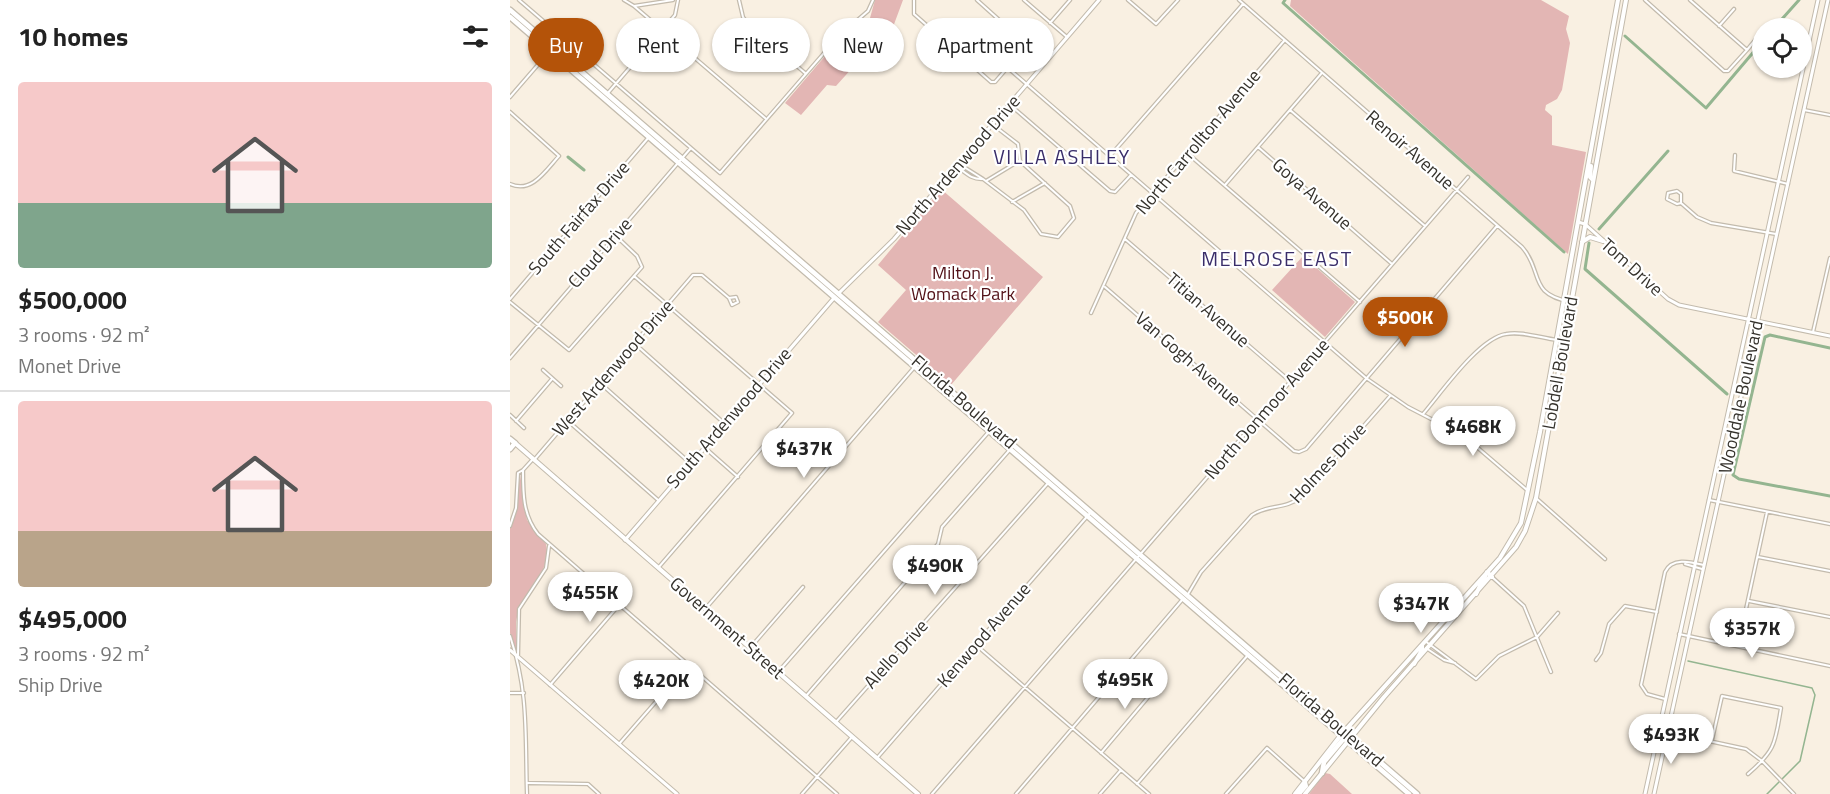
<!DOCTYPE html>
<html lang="en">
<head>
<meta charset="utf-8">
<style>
	:root { --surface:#fff; --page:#f6f6f6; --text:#222; --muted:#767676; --line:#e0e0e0; --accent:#b45309 }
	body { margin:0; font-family:"Titillium Web",sans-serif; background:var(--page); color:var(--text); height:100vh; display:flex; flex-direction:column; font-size:22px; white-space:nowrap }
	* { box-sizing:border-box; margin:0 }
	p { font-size:20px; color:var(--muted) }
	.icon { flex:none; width:33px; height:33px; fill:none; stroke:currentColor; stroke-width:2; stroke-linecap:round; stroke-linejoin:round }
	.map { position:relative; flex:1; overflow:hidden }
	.drawer { display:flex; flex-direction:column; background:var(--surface); width:510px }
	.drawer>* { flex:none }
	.top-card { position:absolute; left:18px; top:18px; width:570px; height:54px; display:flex; gap:12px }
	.buttons { position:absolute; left:1242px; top:18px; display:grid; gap:12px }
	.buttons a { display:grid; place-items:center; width:60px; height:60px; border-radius:50%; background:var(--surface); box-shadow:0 2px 4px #0004; font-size:30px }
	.price { position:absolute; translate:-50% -51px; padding:0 14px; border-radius:21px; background:#fff; color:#222; font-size:20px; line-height:39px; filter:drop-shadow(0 2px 3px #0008) }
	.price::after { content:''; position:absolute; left:50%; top:36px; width:18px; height:14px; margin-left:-9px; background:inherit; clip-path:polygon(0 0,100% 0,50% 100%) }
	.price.selected { background:var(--accent); color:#fff }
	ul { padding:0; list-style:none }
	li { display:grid; align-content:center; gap:12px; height:318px; padding:0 18px }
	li+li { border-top:2px solid var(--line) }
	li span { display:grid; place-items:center; height:186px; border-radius:6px; color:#555 }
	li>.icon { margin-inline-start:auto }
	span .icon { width:108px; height:108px; fill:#fffc; stroke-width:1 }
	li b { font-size:26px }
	h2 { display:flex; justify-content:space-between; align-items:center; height:72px; padding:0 18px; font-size:26px }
	.pill { padding:0 21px; border-radius:27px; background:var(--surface); box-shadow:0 2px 4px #0004; font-size:21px; line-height:54px }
	.pill.selected { background:var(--accent); color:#fff }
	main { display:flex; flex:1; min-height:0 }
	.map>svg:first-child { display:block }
</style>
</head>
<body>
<main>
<section class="drawer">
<h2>10 homes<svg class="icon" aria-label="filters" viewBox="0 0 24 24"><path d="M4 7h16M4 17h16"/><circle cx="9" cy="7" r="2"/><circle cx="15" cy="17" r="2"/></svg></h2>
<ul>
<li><span style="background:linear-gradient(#f6c9c9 65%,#7fa58c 0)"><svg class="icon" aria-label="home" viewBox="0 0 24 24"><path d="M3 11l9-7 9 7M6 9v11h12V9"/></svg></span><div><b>$500,000</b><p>3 rooms · 92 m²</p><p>Monet Drive</p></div></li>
<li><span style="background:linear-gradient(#f6c9c9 70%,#b9a48a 0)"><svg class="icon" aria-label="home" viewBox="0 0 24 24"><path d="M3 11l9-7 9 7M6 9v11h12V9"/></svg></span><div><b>$495,000</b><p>3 rooms · 92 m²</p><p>Ship Drive</p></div></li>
</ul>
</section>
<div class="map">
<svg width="1320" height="794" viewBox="0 0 1320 794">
	<rect width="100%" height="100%" fill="#f9f0e2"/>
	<!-- green -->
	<path fill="#e3b6b4" d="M365,0H393L383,27L380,26L326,86L317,85L291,115L275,103L321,49L355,19L360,18Z
		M781,0H1031L1059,16L1056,29L1060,43L1052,90L1047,99L1036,105L1035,110L1042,116V145L1076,152L1058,254L780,6Z
		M431,189L533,277L441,385L368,322L396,290L368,265Z
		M793,256L845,302L815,337L762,290Z
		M10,474L17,520L36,544L38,556L31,575L9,607L6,622V649L0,633V528L6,513Z
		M815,773L820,774L842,794H799Z"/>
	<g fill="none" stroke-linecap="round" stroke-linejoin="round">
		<!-- stream -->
		<path stroke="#94b590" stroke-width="1.5" d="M1178,661L1302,688L1305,695L1290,761L1257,794"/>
		<!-- canal -->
		<path stroke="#94b590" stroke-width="3" d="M775,0L773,3L1054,252
			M1264,28L1289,0
			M1115,36L1196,108L1252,42
			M58,157L74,170
			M1089,229L1158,151
			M1079,243L1075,269L1217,394
			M1320,348L1260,335L1255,337L1223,475L1229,479L1320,496"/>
		<defs>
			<path id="minor" d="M9,0L210,173L328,37L358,11L363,0
				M114,0L124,6L163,0
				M229,0L233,17L239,25L295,73
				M404,0V14L481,82H485L517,45L467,0
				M514,0L557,37
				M618,0L646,24L668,0
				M729,0L1012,247C1034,272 1017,294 1061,302
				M1135,0L1214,71H1218L1237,50
				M1180,0L1237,50L1251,33
				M124,6L255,118
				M540,23L560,0
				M1209,26L1224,9
				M498,68L856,378L898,407L954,436L1017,490
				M97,94L165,15L168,0
				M0,97L39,52
				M499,104L600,191L605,192L621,175
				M780,110L915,226
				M1294,110L1320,115
				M0,112L49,156C36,170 22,194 0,184
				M748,147L882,264
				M677,153L850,302
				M1225,155L1224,171L1278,184
				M599,157L733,4
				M446,166C455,172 461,180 473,179L454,167L450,168
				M473,179L514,210L531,234L548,237L564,218L560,206L510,161L508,144L482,124
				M476,181L509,161
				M715,185L811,74
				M502,202L535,183
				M1171,203V194L1167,191L1158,193L1157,199L1167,204L1171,203L1187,217L1201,223L1266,234
				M615,239L781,382
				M124,276L282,413L148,568
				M595,287L784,451L789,452L796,449L987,226
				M0,299L139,137
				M0,302L59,350L132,267L127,256L106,236
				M581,313L626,213L774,41
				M1303,332L1320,258
				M124,343L214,423
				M0,358L180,149
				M33,370L51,386
				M90,383L180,463
				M913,414C931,393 969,338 996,334C1012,331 1031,338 1047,340
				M0,415L14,428
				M6,421L42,379
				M58,421L148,500
				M194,447L228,477
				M23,459L13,470C13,494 13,515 28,534L327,794
				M24,460L183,275H192L219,298L226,297L228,302L222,305L219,298
				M1026,498L1095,559
				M1199,500L1320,524
				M0,526L6,508L8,473L13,470
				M1248,557L1320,571
				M1175,564L1192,569
				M982,577L1014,606L1041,672
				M678,594L691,572L742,515C758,504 775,510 791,497L880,396
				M1239,601L1320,617
				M196,608L408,363
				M1169,634L1320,666
				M0,636C19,692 15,737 17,794
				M915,641L966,679L989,656L1027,637L1048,613
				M466,645L639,794
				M1228,646L1257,512
				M240,648L293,587
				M916,648L934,660L945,663
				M8,655L9,609L36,568L39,546
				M1086,660L1091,653L1099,624L1115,606L1147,612
				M269,671L483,427
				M40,685L109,605
				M0,693H14
				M296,696L428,544L432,527L504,445
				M1155,699L1137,694L1131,685L1155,572C1162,557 1181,562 1194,565
				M326,722L539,482
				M1148,730L1236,749L1252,761L1284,794
				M1202,740L1212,696L1271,708C1265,743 1266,750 1238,774
				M109,744L178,665
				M591,753L640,695V690L616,668
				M367,758L581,512
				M18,783L78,784L89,794
				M627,784L738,655
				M292,794L342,737
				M422,794L958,177
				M506,794L672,600
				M590,794L611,770
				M716,794L757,748L794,781"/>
			<path id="tertiary" d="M1068,222L1075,224L1158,299L1169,305L1320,336
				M329,293L384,239L589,0
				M115,540L324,298
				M0,650L167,794
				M1135,794L1308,0
				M1144,794L1318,0"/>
			<path id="secondary" d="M1081,166L1080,177L1083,180
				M1072,242L1080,237L1093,241
				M5,443L408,794
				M966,594L977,572L982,577
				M904,664L912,650V645
				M785,794L831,735L990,558L1011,523L1030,432L1108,0
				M789,794L796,786L795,782
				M795,794L874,697L1006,547L1015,531L1026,498L1116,0"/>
			<path id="primary" d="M0,10L907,794
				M0,17L899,794
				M0,439L5,443L0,449
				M812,773L814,762L836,736"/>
		</defs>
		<!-- minor casing -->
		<use href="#minor" stroke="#c3bbad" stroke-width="4.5"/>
		<!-- tertiary casing -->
		<use href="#tertiary" stroke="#c3bbad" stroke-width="5"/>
		<!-- secondary casing -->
		<use href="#secondary" stroke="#c3bbad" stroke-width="6"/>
		<!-- primary casing -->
		<use href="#primary" stroke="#c3bbad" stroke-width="7"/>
		<!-- minor -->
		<use href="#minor" stroke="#fff" stroke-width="2"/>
		<!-- tertiary -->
		<use href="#tertiary" stroke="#fff" stroke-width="3"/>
		<!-- secondary -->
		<use href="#secondary" stroke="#fff" stroke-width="4"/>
		<!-- primary -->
		<use href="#primary" stroke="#fff" stroke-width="4.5"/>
	</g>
	<g text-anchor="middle" stroke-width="4.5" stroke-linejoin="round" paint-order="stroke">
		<!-- street labels -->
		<g font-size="18" fill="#35322c" stroke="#fff">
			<text transform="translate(688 142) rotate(-50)" y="6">North Carrollton Avenue</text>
			<text transform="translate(900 150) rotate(41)" y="6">Renoir Avenue</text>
			<text transform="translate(448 165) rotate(-49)" y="6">North Ardenwood Drive</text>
			<text transform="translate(802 194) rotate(41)" y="6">Goya Avenue</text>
			<text transform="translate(69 218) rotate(-49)" y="6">South Fairfax Drive</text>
			<text transform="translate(90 253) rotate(-49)" y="6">Cloud Drive</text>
			<text transform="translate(1122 267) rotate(42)" y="6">Tom Drive</text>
			<text transform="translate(698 310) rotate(41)" y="6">Titian Avenue</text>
			<text transform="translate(678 359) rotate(41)" y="6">Van Gogh Avenue</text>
			<text transform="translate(1050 363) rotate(-80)" y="6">Lobdell Boulevard</text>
			<text transform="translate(103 368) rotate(-49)" y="6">West Ardenwood Drive</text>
			<text transform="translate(1231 397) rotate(-78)" y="6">Wooddale Boulevard</text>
			<text transform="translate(454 402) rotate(41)" y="6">Florida Boulevard</text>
			<text transform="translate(757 409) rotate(-49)" y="6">North Donmoor Avenue</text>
			<text transform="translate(219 418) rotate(-49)" y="6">South Ardenwood Drive</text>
			<text transform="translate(818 463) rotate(-47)" y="6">Holmes Drive</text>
			<text transform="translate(217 628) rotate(41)" y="6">Government Street</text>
			<text transform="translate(474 635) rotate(-49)" y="6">Kenwood Avenue</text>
			<text transform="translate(386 654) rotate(-48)" y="6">Alello Drive</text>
			<text transform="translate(821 720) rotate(41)" y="6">Florida Boulevard</text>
		</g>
		<!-- park labels -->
		<g font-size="18" fill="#521117" stroke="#fff">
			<text x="453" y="279">Milton J.<tspan x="453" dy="21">Womack Park</tspan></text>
		</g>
		<!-- neighbourhood labels -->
		<g font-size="20" letter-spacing="1.5" fill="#392d69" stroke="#fff">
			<text x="552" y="164">VILLA ASHLEY</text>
			<text x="767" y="266">MELROSE EAST</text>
		</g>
	</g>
</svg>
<div class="buttons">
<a><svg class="icon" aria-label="locate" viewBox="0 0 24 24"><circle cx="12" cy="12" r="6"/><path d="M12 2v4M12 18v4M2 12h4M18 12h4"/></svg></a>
</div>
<b class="price selected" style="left:895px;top:348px">$500K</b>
<b class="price" style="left:963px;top:457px">$468K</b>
<b class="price" style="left:294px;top:479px">$437K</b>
<b class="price" style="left:425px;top:596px">$490K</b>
<b class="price" style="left:80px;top:623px">$455K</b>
<b class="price" style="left:911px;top:634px">$347K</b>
<b class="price" style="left:1242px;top:659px">$357K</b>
<b class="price" style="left:615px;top:710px">$495K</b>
<b class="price" style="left:151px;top:711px">$420K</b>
<b class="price" style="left:1161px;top:765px">$493K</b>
<div class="top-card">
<a class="pill selected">Buy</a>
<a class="pill">Rent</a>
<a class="pill">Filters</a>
<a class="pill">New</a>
<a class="pill">Apartment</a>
</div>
</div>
</main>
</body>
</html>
